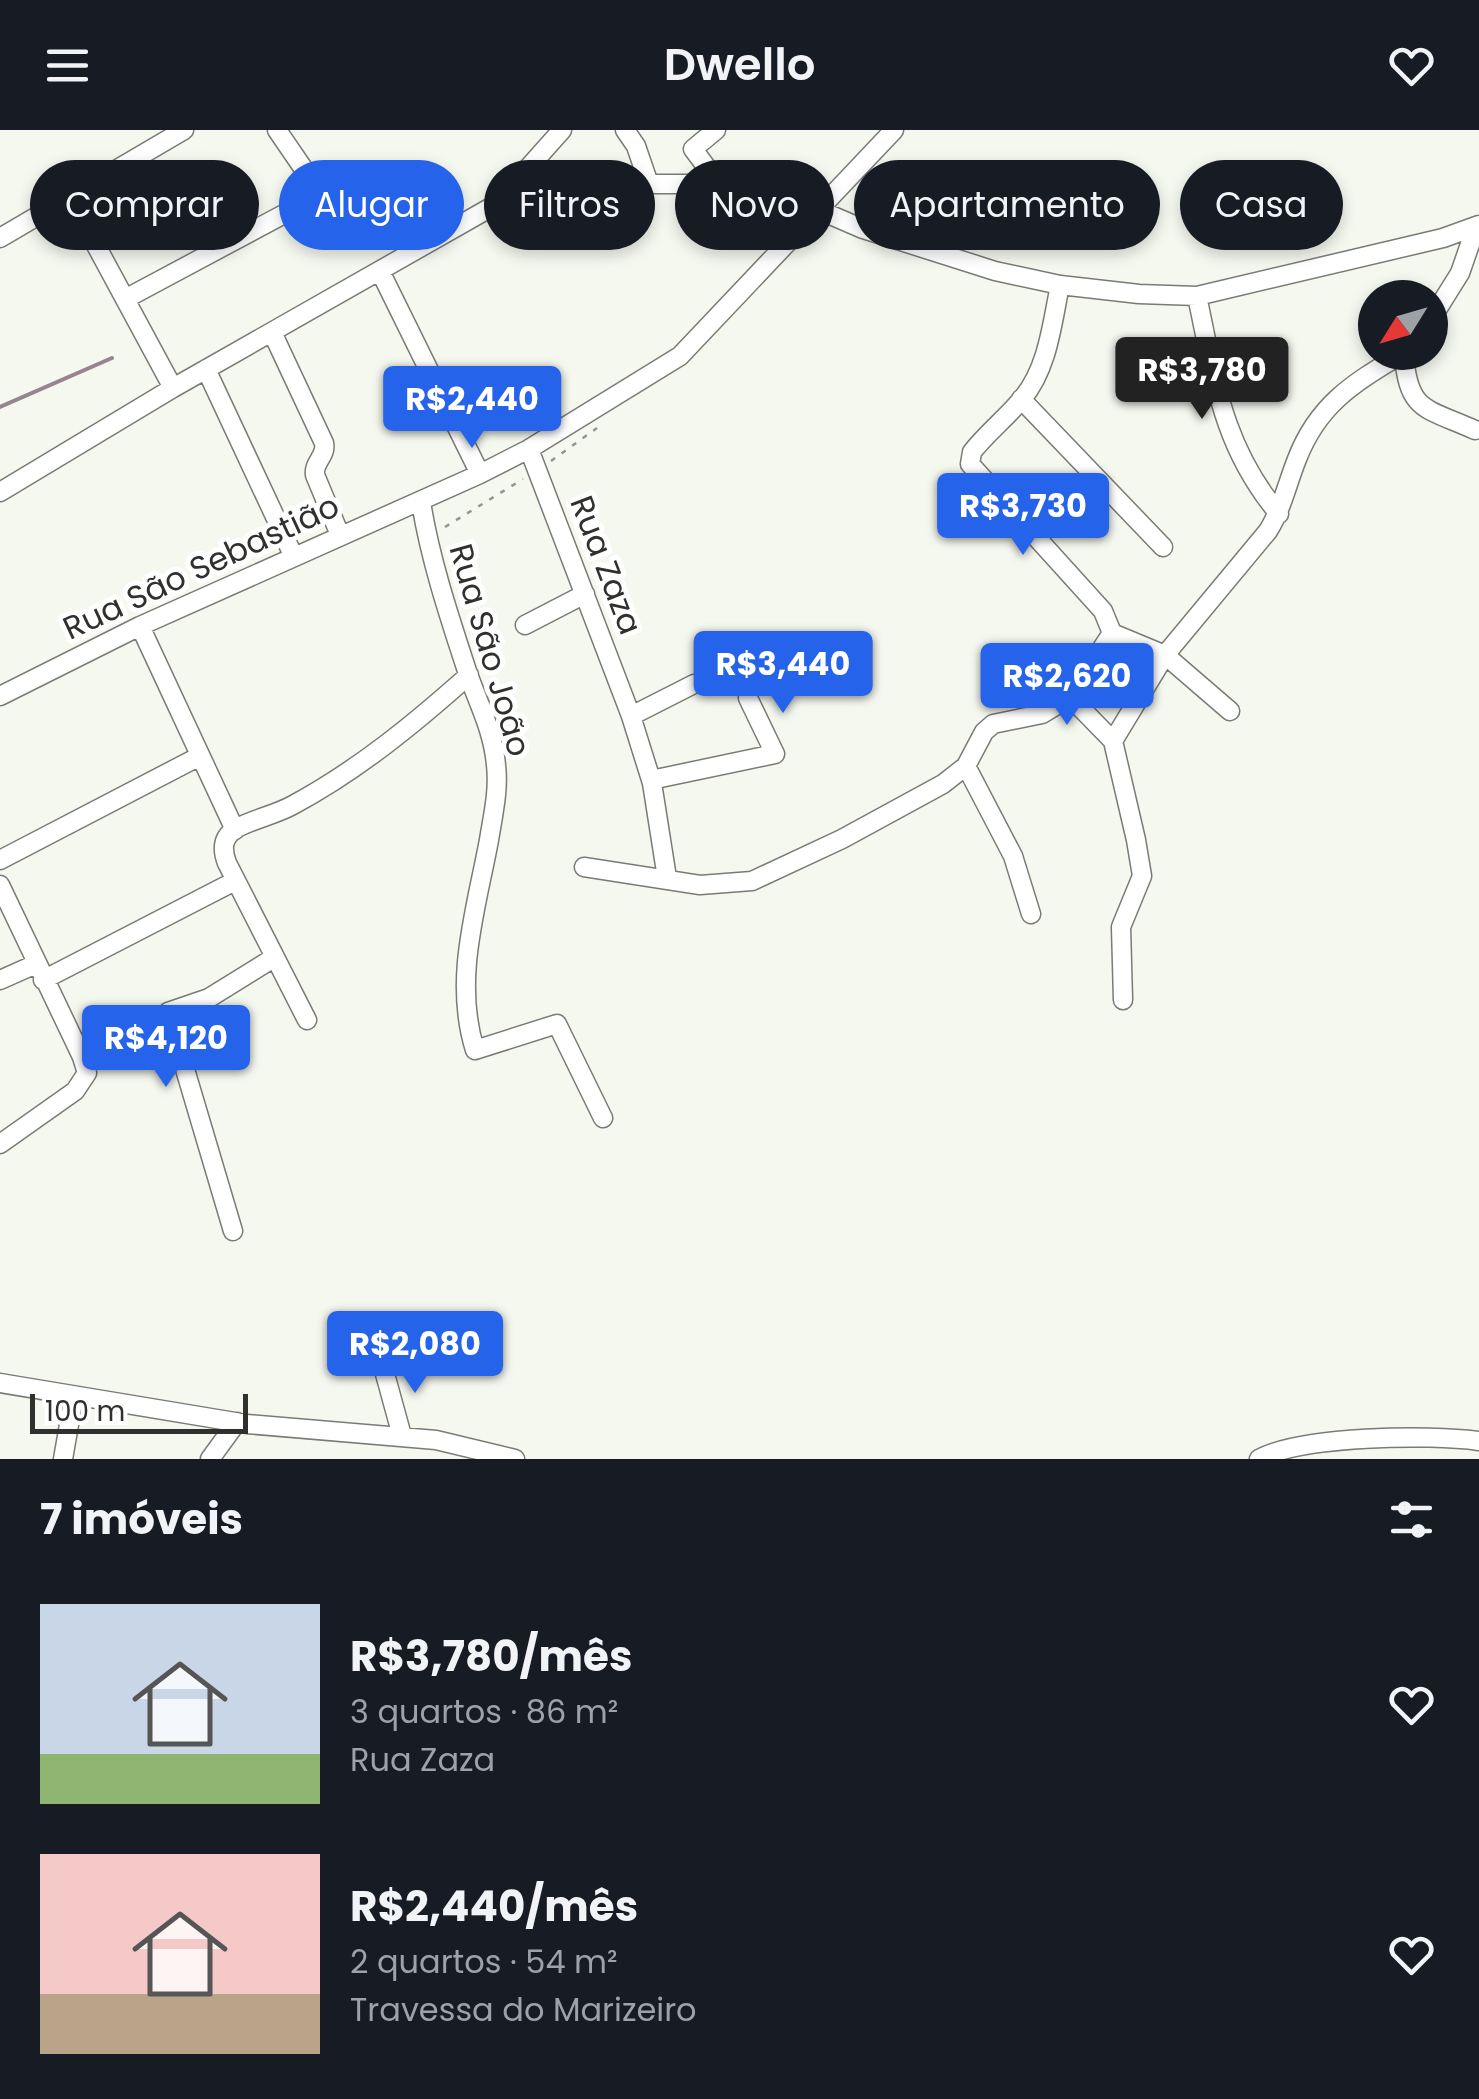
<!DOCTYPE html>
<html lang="pt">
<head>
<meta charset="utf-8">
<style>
	:root { --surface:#171b24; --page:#20242c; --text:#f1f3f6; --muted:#9ea1a6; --accent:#2563eb }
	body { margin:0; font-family:Poppins,sans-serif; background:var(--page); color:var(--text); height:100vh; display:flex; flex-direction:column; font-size:38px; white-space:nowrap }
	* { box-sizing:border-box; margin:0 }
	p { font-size:32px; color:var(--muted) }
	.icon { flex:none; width:55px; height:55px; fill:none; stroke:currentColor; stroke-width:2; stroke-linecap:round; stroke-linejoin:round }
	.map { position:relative; height:1329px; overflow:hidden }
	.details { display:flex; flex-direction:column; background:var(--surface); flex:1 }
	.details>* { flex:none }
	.guide { position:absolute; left:30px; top:30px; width:1420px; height:90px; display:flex; gap:20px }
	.needle { width:65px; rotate:233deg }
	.controls { position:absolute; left:1358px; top:150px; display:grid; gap:20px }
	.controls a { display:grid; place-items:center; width:90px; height:90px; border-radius:50%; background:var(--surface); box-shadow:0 5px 15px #0003; font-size:50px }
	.scale { position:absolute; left:30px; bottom:25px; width:218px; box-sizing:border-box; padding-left:10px; border:5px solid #30312e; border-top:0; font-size:28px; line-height:35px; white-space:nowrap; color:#30312e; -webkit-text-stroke:8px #fff; paint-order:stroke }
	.price { position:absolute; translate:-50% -85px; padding:0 22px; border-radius:10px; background:var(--accent); color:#fff; font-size:32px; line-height:65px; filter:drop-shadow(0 2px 5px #0008) }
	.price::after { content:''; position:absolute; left:50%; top:60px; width:30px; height:22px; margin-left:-15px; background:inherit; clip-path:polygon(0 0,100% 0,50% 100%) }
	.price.current { background:#222; color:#fff }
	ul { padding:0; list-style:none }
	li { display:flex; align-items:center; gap:30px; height:250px; padding:0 40px }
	li span { display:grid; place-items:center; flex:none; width:280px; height:200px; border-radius:0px; color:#555 }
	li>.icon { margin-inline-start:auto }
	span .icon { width:120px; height:120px; fill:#fffc; stroke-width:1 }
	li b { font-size:42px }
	h2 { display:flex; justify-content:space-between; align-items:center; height:120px; padding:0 40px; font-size:42px }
	.tag { padding:0 35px; border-radius:45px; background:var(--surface); box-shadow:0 5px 15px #0003; font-size:35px; line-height:90px }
	.tag.current { background:var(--accent); color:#fff }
	header { display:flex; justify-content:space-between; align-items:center; height:130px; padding:0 40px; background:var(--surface); font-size:45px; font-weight:600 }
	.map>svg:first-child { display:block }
</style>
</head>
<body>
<header><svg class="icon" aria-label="menu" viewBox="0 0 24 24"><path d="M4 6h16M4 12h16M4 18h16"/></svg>Dwello<svg class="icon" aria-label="heart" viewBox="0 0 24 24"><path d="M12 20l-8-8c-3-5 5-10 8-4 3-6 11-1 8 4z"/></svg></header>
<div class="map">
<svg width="1479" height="1329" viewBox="0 0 1479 1329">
	<rect width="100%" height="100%" fill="#f5f8ef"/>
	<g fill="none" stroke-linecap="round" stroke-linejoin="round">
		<!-- stream -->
		<path stroke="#98848f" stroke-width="4" d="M0,277L112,228"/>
		<defs>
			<path id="minor" d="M625,0L636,16L649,54
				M716,0L693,19L722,58
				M71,69L173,258
				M495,75L562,0
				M0,108L184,0
				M380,141L480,344
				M1060,155C1052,194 1048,238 1022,269C1006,288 987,303 972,322L970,334L1103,481L1112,503
				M1197,166C1215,250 1222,316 1279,384
				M125,169L314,68L316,57L277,0
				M1430,191L1460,143L1476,97L1479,98
				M272,202L324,313C327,326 313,332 315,345L340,405
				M1404,224C1408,282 1426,278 1475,300
				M206,239L293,425
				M1021,269L1163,417
				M529,319L631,586L652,653L667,748
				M0,362L173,258L495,75L559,62L611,54H692L718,58L819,80L863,99L995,141L1060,155L1139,164L1197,166L1443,108L1479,95
				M421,372C430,429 449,486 467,541C478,573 493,600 496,635C499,660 493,685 489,710C476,780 453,850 475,920L557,894L603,988
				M525,495L585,464
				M140,496L235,700
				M1112,503L1165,525L1230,581
				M0,566L140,496L480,344L529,319L680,226L894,0
				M1070,567L1113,611L1136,710L1142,746L1121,797L1123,870
				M631,586L694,554
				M1113,611L1165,525L1268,401C1282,379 1287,354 1297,329C1319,272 1356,252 1405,222
				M966,636L1013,726L1031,784
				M651,650L775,624L748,568
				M0,730L200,626
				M584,737L700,755L752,751L842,709L943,654L966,636L984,602L993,594L1042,584L1070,567L1112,503
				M0,755L82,927L87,943L75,961L0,1014
				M0,850L36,834
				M43,850L235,751
				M307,890L227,733C222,720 222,708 235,699C253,689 275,685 293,675C358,640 414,594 469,545
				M233,1101L168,882L209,868L275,827
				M0,1253L247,1294L436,1310L515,1329
				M402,1306L382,1233L416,1219
				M63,1329L74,1266
				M210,1329L237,1292
				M1259,1329C1301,1306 1429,1304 1479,1311"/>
		</defs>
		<!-- minor casing -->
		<use href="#minor" stroke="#797b74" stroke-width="21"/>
		<!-- path -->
		<path stroke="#93958f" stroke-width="2.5" stroke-dasharray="5 8" stroke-linecap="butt" d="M551,331L597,298
			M445,397L523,349"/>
		<!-- minor -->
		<use href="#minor" stroke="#fff" stroke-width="18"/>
	</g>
	<g text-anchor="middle" stroke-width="10" stroke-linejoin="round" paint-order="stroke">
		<!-- street labels -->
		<g font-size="32" fill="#30312e" stroke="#fff">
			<text transform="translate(606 435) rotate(69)" y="11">Rua Zaza</text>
			<text transform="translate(201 437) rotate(-25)" y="11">Rua São Sebastião</text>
			<text transform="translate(490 520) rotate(74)" y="11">Rua São João</text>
		</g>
	</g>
</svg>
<div class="controls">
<a><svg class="needle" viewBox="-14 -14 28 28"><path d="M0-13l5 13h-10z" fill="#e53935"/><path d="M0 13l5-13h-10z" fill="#9ea1a6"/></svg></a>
</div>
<div class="scale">100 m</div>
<b class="price current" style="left:1202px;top:292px">R$3,780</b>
<b class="price" style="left:472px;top:321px">R$2,440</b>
<b class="price" style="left:1023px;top:428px">R$3,730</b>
<b class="price" style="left:783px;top:586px">R$3,440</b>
<b class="price" style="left:1067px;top:598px">R$2,620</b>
<b class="price" style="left:166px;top:960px">R$4,120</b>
<b class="price" style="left:415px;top:1266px">R$2,080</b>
<div class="guide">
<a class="tag">Comprar</a>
<a class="tag current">Alugar</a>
<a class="tag">Filtros</a>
<a class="tag">Novo</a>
<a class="tag">Apartamento</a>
<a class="tag">Casa</a>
</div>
</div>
<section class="details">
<h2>7 imóveis<svg class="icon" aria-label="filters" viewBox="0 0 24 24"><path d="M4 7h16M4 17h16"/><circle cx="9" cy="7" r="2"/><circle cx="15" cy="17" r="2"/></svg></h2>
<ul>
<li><span style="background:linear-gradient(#c9d6e8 75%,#8fb573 0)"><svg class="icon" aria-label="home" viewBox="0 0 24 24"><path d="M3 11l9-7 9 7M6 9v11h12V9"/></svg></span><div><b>R$3,780/mês</b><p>3 quartos · 86 m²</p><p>Rua Zaza</p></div><svg class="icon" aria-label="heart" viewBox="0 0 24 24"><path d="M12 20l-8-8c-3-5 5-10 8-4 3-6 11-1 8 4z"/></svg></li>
<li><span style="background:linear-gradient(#f6c9c9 70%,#b9a48a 0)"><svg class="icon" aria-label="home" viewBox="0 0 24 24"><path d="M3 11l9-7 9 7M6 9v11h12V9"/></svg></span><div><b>R$2,440/mês</b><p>2 quartos · 54 m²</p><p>Travessa do Marizeiro</p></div><svg class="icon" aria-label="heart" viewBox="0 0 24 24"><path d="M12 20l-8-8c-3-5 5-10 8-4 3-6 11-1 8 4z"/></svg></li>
</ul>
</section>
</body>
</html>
